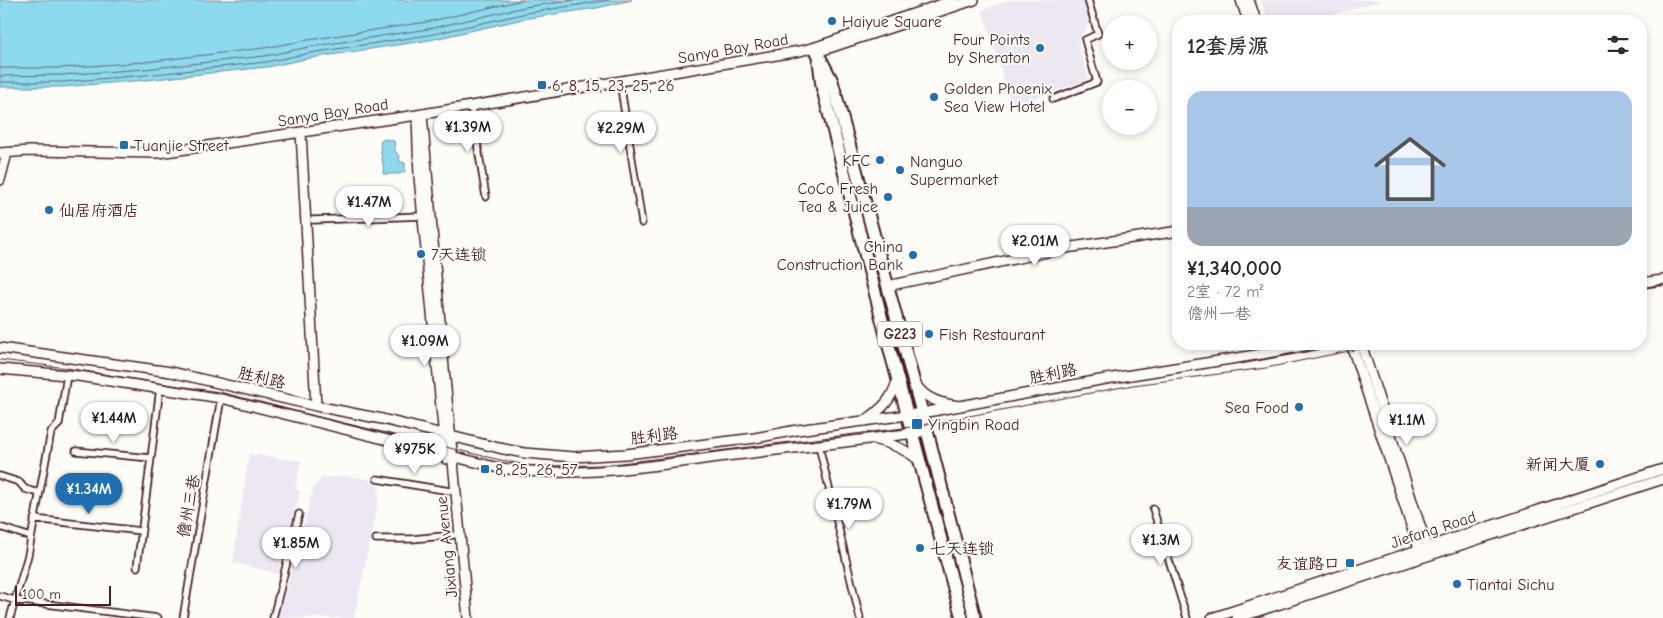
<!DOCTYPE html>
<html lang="zh">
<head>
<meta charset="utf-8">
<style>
	:root { --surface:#fff; --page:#f7f7f7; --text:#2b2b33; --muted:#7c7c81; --accent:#1f6fb2 }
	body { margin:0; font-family:"Comic Neue","LXGW WenKai TC",sans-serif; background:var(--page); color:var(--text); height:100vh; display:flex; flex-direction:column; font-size:19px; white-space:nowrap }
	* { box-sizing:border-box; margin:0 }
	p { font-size:16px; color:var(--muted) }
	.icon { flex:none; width:28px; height:28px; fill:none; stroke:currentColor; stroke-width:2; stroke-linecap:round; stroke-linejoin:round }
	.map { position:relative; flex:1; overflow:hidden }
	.sheet { position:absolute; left:1172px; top:15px; width:475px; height:335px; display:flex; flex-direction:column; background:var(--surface); border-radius:20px; box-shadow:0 2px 8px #0003 }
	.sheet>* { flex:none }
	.tools { position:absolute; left:1102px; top:15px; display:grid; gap:10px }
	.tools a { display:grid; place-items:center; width:55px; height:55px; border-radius:50%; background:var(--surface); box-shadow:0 2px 8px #0003; font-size:25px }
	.scale { position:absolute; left:15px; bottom:12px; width:96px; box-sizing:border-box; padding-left:5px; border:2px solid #4a1f2b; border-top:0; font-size:14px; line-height:18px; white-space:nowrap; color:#4a1f2b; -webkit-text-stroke:4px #fdfcf7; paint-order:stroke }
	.price { position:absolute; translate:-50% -42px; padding:0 11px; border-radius:18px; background:#fff; color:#222; font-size:16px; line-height:32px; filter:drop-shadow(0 1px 2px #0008) }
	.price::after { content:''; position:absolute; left:50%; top:30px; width:15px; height:11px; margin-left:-8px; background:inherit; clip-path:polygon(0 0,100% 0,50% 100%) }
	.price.active { background:var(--accent); color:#fff }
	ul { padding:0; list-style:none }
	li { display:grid; align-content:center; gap:10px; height:265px; padding:0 15px }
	li span { display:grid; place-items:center; height:155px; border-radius:15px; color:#555 }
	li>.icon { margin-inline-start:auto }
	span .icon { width:90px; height:90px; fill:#fffc; stroke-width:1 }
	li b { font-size:21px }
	h2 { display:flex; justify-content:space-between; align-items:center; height:60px; padding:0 15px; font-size:21px }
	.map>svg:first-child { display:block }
</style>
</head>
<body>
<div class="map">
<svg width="1663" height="618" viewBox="0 0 1663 618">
	<rect width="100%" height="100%" fill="#fdfcf7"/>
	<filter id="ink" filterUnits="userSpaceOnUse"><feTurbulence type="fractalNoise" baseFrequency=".02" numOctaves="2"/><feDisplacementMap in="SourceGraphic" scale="10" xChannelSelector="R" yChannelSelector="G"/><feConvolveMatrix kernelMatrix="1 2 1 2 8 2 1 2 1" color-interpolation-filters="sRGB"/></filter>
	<g filter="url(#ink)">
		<!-- built -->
		<path fill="#ede7f2" d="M1009,0H1084L1090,23L1078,40L1080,52L1089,79L1012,106L982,10Z
			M1261,0H1383L1310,21H1300L1297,14L1268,21Z
			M249,454L301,461L295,489L300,492L278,574L233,562Z
			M346,476L368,479L379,487V497L354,618H278L314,486L322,478Z"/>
		<!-- water -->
		<path fill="#8dd9ed" stroke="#728f9f" d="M0,0H632L597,8L528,18L430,40L311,58L267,67L146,80L62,87H0Z
			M387,139L394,141L395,151L400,157L399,161L405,163V172L398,174H383C385,162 378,151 381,140Z"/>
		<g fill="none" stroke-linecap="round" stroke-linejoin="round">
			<!-- shore -->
			<path stroke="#656979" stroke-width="1" d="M0,68H61L145,62L264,48L308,40L427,22L523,0
				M0,76L61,75L145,69L265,56L309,47L428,29L525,7L575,0
				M0,82H62L146,75L266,62L310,53L429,35L527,13L609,0"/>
			<defs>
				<path id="street" d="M620,82L642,223
					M1053,99L1097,82L1085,40L1098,34L1088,0
					M471,106L486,197
					M313,220L423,216
					M819,446L860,618
					M76,451L151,458
					M0,476L19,482L25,489L39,493
					M377,479L450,491
					M1153,509L1187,618
					M34,519L141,531
					M0,527L31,537
					M376,539H412L454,535
					M137,567L160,388
					M0,596L14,600L158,618
					M10,618L28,555L51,432L59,424L67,375
					M183,618L221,398
					M273,618L299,514"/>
				<path id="secondary" d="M1241,0L1248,21
					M1249,0L1256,21
					M422,114L444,368L468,618
					M417,115L419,177L446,459
					M301,133L316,406
					M0,153L29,151L159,153L417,115L800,51L816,47
					M0,180L7,153
					M1641,283L1663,280
					M887,286L1066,248L1179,231
					M1351,344L1421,555
					M1361,344L1429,553
					M0,348L171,372L316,406L382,419L499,448L524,453L574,457L626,454L755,438L797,430L922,413L1100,380L1262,354L1314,344
					M0,369L78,376L221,398L495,467C572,480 650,466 726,456C793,448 860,441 927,431"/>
				<path id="primary" d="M954,0L816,47L817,52L974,0
					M915,383C925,400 942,404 960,406
					M865,421C883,408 891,401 898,379
					M873,439C891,443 906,449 920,461
					M1212,618L1663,469
					M1237,618L1663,479"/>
				<path id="highway" d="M817,52L832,81L927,431L975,618
					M819,61L822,86L888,343L962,618"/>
			</defs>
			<!-- street casing -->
			<use href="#street" stroke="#4a1f2b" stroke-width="9"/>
			<!-- secondary casing -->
			<use href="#secondary" stroke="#4a1f2b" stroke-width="12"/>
			<!-- primary casing -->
			<use href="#primary" stroke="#4a1f2b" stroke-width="12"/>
			<!-- highway casing -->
			<use href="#highway" stroke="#4a1f2b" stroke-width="15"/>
			<!-- street -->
			<use href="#street" stroke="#fdfcf7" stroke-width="5.5"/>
			<!-- secondary -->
			<use href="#secondary" stroke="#fdfcf7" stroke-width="9"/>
			<!-- primary -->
			<use href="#primary" stroke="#fdfcf7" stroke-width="9"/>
			<!-- highway -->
			<use href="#highway" stroke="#fdfcf7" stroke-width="11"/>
			<!-- tram -->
			<path stroke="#4a1f2b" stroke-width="1" d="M1641,288L1663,284
				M0,360L67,368L217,393L496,459L526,465L540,466L605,465L911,427L1133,385L1266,368L1383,344
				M1241,364L1349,344"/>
		</g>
	</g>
	<!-- markers -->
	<g fill="#1f6fb2" stroke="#fdfcf7" stroke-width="2">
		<circle cx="832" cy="21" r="5"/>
		<circle cx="1040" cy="48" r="5"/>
		<rect x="537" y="80" width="10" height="10" rx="2.5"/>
		<circle cx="934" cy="97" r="5"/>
		<rect x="119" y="140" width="10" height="10" rx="2.5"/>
		<circle cx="880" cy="160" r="5"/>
		<circle cx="900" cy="170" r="5"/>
		<circle cx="888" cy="197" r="5"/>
		<circle cx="49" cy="210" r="5"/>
		<circle cx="421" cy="254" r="5"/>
		<circle cx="913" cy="255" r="5"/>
		<circle cx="929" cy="334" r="5"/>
		<circle cx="1299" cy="407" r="5"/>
		<rect x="911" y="418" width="12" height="12" rx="2.5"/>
		<circle cx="1600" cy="464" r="5"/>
		<rect x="480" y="464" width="10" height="10" rx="2.5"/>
		<circle cx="920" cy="548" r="5"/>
		<rect x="1345" y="558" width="10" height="10" rx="2.5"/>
		<circle cx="1457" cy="584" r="5"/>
	</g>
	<g text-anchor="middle" stroke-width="4" stroke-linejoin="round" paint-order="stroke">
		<!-- shield labels -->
		<rect fill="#fdfcf7" stroke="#806168" stroke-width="1" x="877.5" y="321.5" width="45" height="25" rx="4"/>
		<g font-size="15" font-weight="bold" fill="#4a1f2b">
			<text x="900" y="339">G223</text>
		</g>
		<!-- poi labels -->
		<g font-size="16" fill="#4a1f2b" stroke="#fdfcf7" text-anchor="start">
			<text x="842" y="27">Haiyue Square</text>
			<text x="1030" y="45" text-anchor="end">Four Points<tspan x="1030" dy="18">by Sheraton</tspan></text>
			<text x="552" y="91">6, 8, 15, 23, 25, 26</text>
			<text x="944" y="94">Golden Phoenix<tspan x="944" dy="18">Sea View Hotel</tspan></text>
			<text x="134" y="151">Tuanjie Street</text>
			<text x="870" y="166" text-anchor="end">KFC</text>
			<text x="910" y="167">Nanguo<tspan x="910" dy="18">Supermarket</tspan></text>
			<text x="878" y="194" text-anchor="end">CoCo Fresh<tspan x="878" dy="18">Tea &amp; Juice</tspan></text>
			<text x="59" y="216">仙居府酒店</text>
			<text x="903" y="252" text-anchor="end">China<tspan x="903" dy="18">Construction Bank</tspan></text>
			<text x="431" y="260">7天连锁</text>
			<text x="939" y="340">Fish Restaurant</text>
			<text x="1289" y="413" text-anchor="end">Sea Food</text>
			<text x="928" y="430">Yingbin Road</text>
			<text x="1590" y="470" text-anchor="end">新闻大厦</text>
			<text x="495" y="475">8, 25, 26, 57</text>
			<text x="930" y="554">七天连锁</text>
			<text x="1340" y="569" text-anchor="end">友谊路口</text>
			<text x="1467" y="590">Tiantai Sichu</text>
		</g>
		<!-- street labels -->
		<g font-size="16" fill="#4a1f2b" stroke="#fdfcf7">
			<text transform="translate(733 48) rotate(-10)" y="6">Sanya Bay Road</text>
			<text transform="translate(333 112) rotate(-9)" y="6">Sanya Bay Road</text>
			<text transform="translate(1053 373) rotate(-11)" y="6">胜利路</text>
			<text transform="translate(262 377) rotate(13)" y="6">胜利路</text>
			<text transform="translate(654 435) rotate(-7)" y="6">胜利路</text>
			<text transform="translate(188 506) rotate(-80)" y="6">儋州三巷</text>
			<text transform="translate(1433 529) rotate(-18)" y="6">Jiefang Road</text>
			<text transform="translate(446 547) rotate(-96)" y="6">Jixiang Avenue</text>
		</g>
	</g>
</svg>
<div class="tools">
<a>+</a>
<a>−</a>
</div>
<div class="scale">100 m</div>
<b class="price" style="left:468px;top:153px">¥1.39M</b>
<b class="price" style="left:621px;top:154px">¥2.29M</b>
<b class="price" style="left:369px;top:228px">¥1.47M</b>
<b class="price" style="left:1035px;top:267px">¥2.01M</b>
<b class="price" style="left:425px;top:367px">¥1.09M</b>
<b class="price" style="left:114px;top:444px">¥1.44M</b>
<b class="price" style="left:1407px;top:446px">¥1.1M</b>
<b class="price" style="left:415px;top:475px">¥975K</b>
<b class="price active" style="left:89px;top:515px">¥1.34M</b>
<b class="price" style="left:849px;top:530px">¥1.79M</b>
<b class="price" style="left:1161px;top:566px">¥1.3M</b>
<b class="price" style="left:296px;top:569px">¥1.85M</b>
<section class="sheet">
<h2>12套房源<svg class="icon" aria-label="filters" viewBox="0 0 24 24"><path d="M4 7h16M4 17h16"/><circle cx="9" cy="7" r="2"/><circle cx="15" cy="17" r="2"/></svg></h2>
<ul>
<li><span style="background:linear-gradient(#a9c7e8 75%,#9aa5b1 0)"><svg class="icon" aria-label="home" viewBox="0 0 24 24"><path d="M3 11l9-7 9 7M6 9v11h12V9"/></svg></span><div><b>¥1,340,000</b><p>2室 · 72 m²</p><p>儋州一巷</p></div></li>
</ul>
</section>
</div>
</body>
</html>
